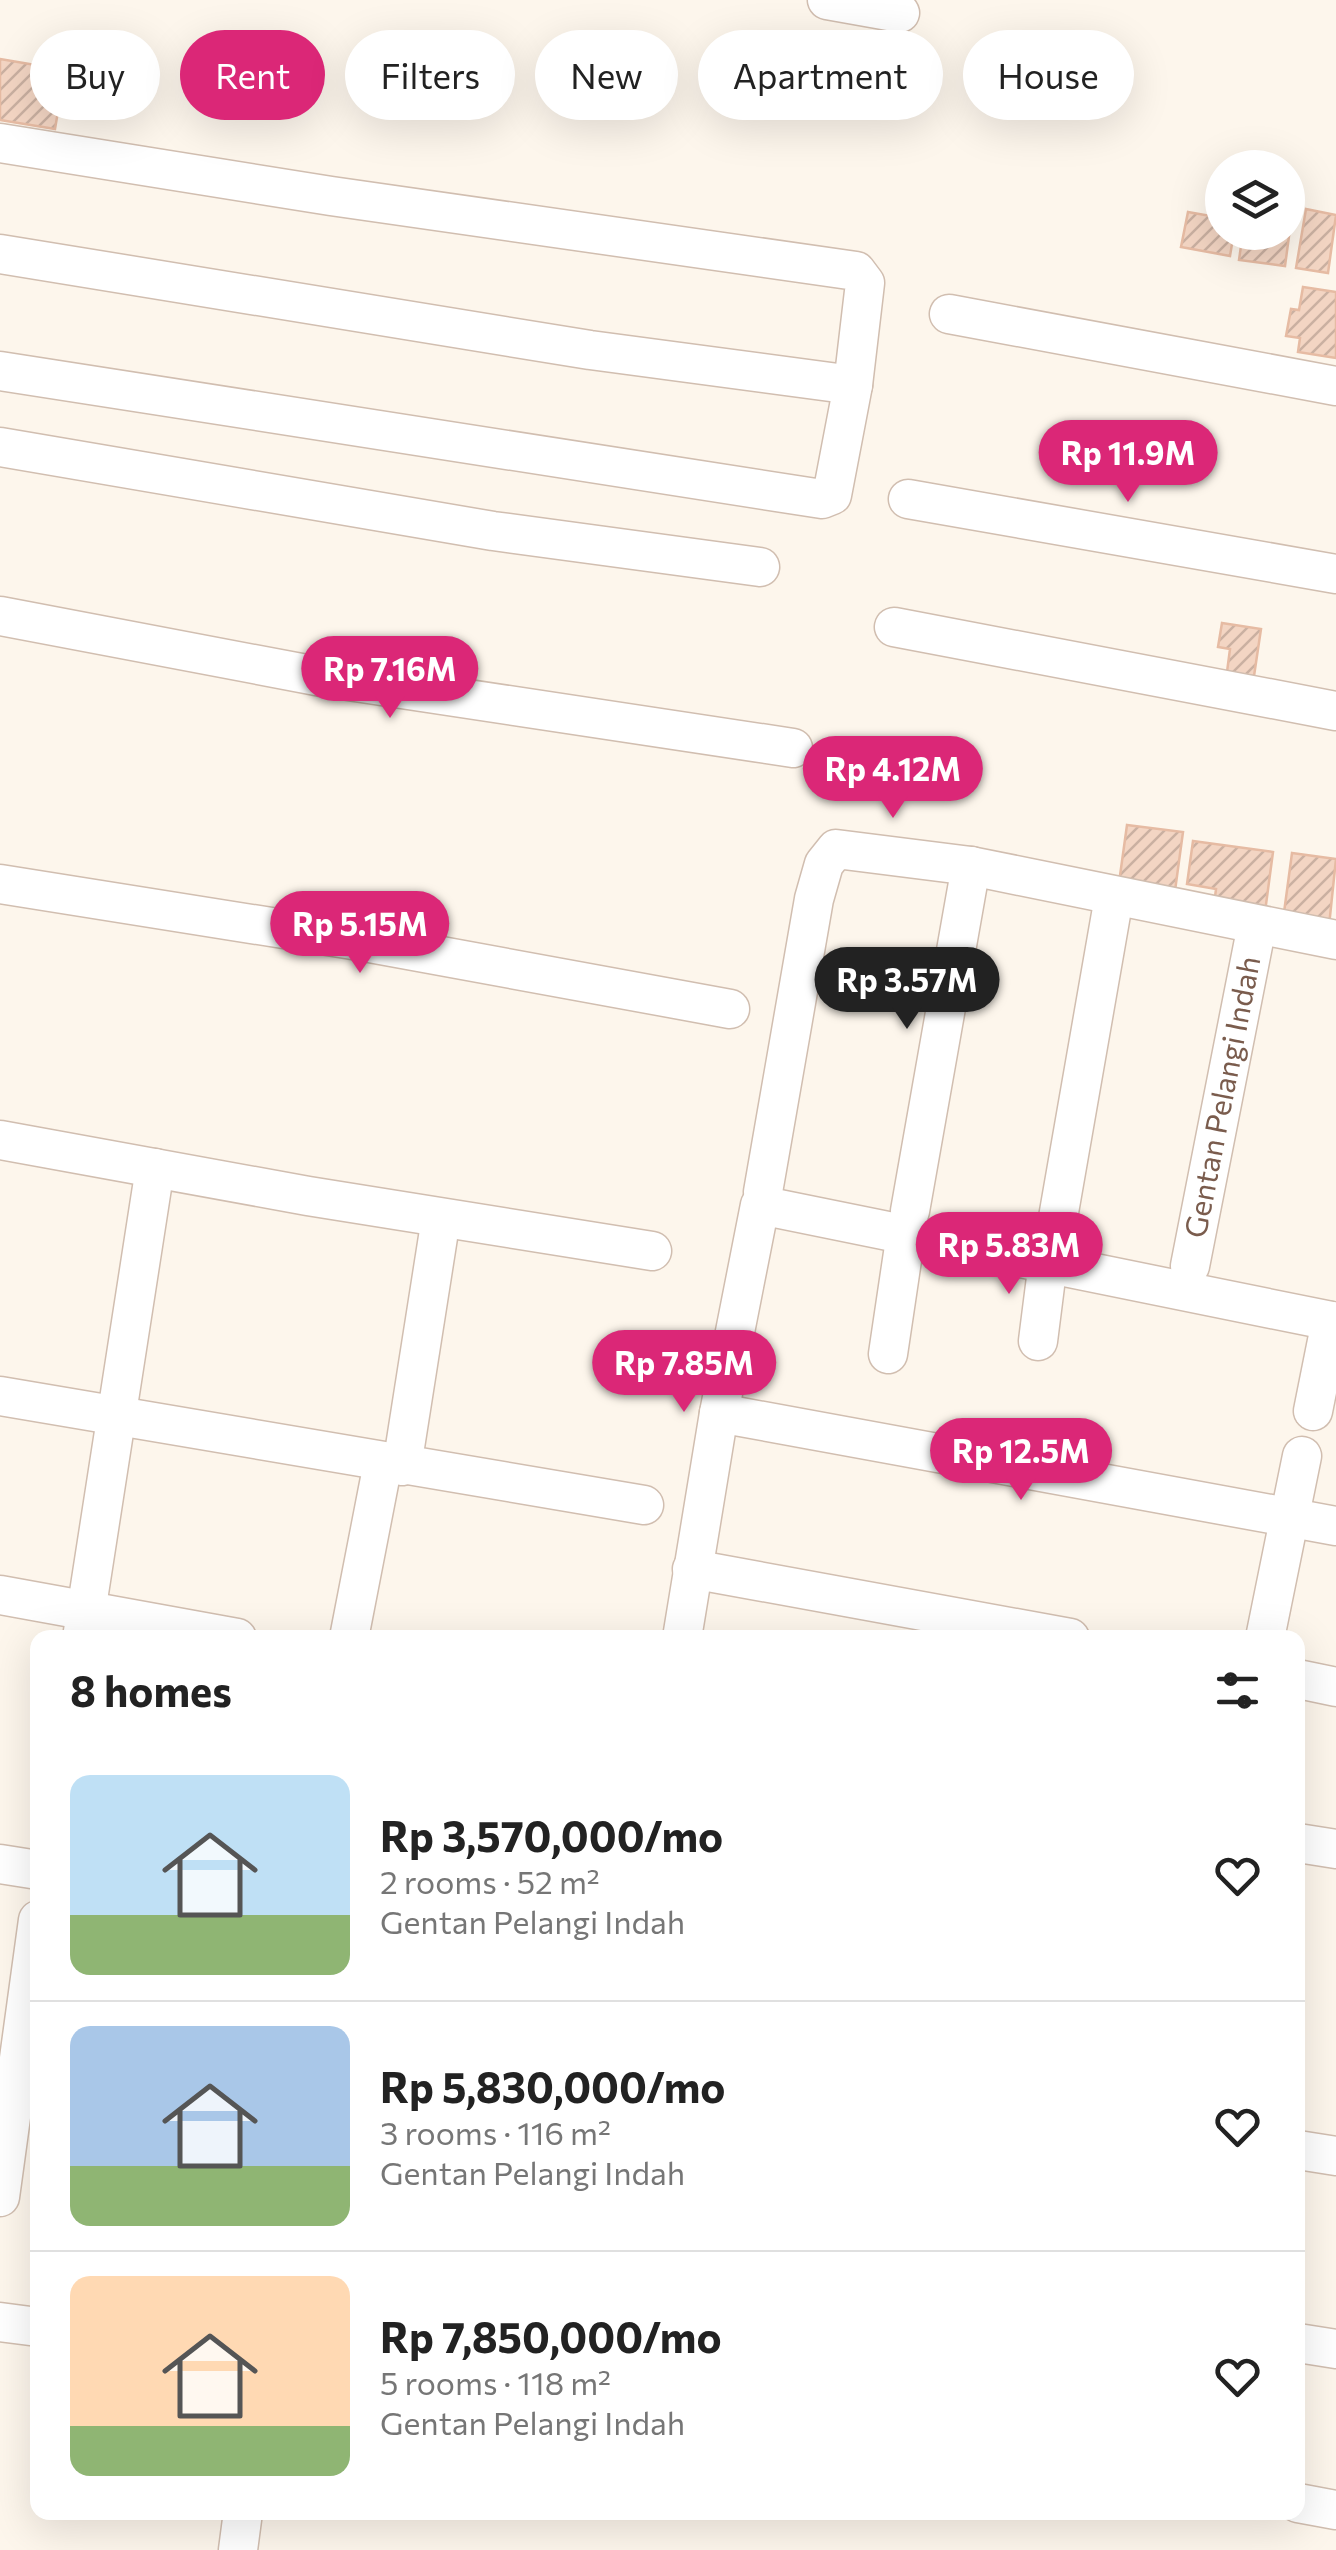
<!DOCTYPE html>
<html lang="en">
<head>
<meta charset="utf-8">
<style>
	:root { --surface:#fff; --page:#f6f6f6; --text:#222; --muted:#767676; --line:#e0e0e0; --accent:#db2777 }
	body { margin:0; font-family:Commissioner,sans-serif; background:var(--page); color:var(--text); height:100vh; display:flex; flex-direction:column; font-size:38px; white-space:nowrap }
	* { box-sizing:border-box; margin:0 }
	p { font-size:32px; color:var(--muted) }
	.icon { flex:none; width:55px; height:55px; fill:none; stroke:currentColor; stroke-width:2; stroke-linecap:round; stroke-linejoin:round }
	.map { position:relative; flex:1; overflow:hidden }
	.drawer { position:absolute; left:30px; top:1630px; width:1275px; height:890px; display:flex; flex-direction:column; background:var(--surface); border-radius:20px; box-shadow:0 10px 40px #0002 }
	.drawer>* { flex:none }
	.top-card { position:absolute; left:30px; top:30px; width:1278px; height:90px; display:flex; gap:20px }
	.controls { position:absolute; left:1205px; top:150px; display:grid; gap:20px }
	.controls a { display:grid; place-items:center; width:100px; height:100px; border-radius:50%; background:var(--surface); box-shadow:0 10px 40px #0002; font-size:50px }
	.price { position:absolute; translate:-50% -85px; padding:0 22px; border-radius:35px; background:var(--accent); color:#fff; font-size:32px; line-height:65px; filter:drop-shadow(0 2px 5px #0008) }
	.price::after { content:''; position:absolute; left:50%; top:60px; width:30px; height:22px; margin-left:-15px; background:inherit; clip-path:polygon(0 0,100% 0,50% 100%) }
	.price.current { background:#222; color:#fff }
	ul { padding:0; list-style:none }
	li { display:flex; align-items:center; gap:30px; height:250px; padding:0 40px }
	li+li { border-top:2px solid var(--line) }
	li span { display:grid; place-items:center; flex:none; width:280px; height:200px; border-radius:20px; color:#555 }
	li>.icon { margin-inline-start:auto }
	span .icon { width:120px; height:120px; fill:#fffc; stroke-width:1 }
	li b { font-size:42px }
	h2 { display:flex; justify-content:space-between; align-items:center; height:120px; padding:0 40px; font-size:42px }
	.tag { padding:0 35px; border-radius:45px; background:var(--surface); box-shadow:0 10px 40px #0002; font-size:35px; line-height:90px }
	.tag.current { background:var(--accent); color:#fff }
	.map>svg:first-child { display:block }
</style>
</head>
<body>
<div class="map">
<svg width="1336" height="2550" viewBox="0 0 1336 2550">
	<defs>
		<pattern id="building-hatch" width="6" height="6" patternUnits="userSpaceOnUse" patternTransform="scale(2.5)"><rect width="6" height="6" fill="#f3d5c3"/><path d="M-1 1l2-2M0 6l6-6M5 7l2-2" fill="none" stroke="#cab0a1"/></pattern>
	</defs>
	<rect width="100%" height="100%" fill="#fdf6ec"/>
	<!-- building -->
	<path fill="url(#building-hatch)" stroke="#e6bba3" stroke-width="2.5" d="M0,59L65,70L55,129L0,120Z
		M1306,209L1336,215L1328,273L1296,268Z
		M1188,212L1222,218V232H1234L1230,256L1181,247Z
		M1288,229H1290L1285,266L1239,260L1243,232H1288Z
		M1303,287L1336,292V358L1298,352L1300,338L1286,336L1291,309L1299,310Z
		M1222,623L1261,629L1254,676L1227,672L1230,649L1218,647Z
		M1127,825L1183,832L1174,898L1118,890Z
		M1193,841L1273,852L1265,912L1214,905L1216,889L1187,884Z
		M1292,853L1336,859L1329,926L1283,920Z"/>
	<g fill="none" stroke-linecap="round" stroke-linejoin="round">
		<defs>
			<g id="minor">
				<path d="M827,0L900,13"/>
				<path d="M0,143L331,196L856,271L865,283L853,385L832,495L822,499L0,371"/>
				<path d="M0,254L590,350L853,385"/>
				<path d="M949,314L1336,386"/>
				<path d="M0,447L493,531L760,567"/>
				<path d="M908,499L1336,574"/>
				<path d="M0,616L322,677L793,748"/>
				<path d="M894,627L1336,711"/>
				<path d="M0,884L359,941L730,1009"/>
				<path d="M0,1140L308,1196L652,1251"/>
				<path d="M763,1192L814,899L824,864L836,849L971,866L1336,940"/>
				<path d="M910,1211L971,866"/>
				<path d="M1055,1235L1114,897"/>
				<path id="s1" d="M1190,1266L1257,925"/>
				<path d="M1038,1341L1048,1262"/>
				<path d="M888,1354L906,1233"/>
				<path d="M0,1396L644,1505"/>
				<path d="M1313,1411L1331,1321"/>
				<path d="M719,1413L1336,1526"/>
				<path d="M402,1466L441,1218"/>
				<path d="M692,1569L1070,1638"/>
				<path d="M0,1595L237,1638"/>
				<path d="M82,1638L155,1168"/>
				<path d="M349,1638L383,1463"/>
				<path d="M682,1638L719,1413L760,1205L1336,1322"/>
				<path d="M1265,1638L1302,1456"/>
				<path d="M1298,1679L1336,1687"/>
				<path d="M1298,1843L1336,1849"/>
				<path d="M0,1864L38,1870"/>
				<path d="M1298,2150L1336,2156"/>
				<path d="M0,2197L38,1920"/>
				<path d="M0,2322L38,2327"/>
				<path d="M1298,2343L1336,2349"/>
				<path d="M1298,2503L1336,2510"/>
				<path d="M238,2550L243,2512"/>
			</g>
		</defs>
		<!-- minor casing -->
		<use href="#minor" stroke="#d1beb0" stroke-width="41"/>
		<!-- minor -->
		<use href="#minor" stroke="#fff" stroke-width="38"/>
	</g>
	<g text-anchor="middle" stroke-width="8" stroke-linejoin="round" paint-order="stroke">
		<!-- street labels -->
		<g font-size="30" fill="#7a5c4d" stroke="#fffaf3">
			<text dy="10" stroke="none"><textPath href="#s1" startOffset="172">Gentan Pelangi Indah</textPath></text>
		</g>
	</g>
</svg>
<div class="controls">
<a><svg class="icon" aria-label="layers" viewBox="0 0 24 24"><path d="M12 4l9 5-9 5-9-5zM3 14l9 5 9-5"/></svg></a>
</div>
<b class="price" style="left:1128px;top:505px">Rp 11.9M</b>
<b class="price" style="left:390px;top:721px">Rp 7.16M</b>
<b class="price" style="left:893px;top:821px">Rp 4.12M</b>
<b class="price" style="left:360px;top:976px">Rp 5.15M</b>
<b class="price current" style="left:907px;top:1032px">Rp 3.57M</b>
<b class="price" style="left:1009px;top:1297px">Rp 5.83M</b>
<b class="price" style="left:684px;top:1415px">Rp 7.85M</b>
<b class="price" style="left:1021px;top:1503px">Rp 12.5M</b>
<div class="top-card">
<a class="tag">Buy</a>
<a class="tag current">Rent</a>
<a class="tag">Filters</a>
<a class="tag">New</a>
<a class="tag">Apartment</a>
<a class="tag">House</a>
</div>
<section class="drawer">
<h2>8 homes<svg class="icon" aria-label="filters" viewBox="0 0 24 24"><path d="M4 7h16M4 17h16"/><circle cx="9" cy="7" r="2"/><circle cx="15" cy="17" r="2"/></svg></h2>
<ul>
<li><span style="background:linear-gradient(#bfe0f5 70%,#8fb573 0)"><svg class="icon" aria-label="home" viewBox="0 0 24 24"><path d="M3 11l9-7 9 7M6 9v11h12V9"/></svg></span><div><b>Rp 3,570,000/mo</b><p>2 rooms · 52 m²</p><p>Gentan Pelangi Indah</p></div><svg class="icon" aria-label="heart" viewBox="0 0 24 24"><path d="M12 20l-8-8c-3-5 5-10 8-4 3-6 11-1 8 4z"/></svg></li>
<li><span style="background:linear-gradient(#a9c7e8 70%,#8fb573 0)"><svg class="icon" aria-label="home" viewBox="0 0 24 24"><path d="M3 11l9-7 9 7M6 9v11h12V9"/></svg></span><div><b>Rp 5,830,000/mo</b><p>3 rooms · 116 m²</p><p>Gentan Pelangi Indah</p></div><svg class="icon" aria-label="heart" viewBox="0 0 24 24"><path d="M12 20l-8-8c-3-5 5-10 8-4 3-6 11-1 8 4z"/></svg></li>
<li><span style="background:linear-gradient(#ffd9b3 75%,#8fb573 0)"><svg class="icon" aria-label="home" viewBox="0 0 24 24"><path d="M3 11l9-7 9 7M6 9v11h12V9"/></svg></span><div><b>Rp 7,850,000/mo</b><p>5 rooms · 118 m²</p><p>Gentan Pelangi Indah</p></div><svg class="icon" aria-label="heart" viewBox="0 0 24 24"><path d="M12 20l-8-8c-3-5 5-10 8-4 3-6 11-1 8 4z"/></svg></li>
</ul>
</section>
</div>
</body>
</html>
